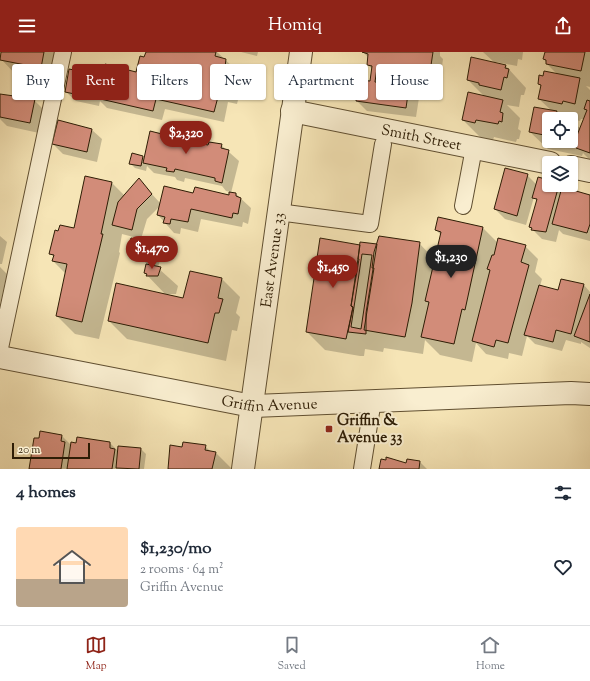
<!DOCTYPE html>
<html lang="en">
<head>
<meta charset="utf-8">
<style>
	:root { --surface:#fff; --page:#f2f2f3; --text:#1f2937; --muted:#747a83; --line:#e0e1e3; --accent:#8f2418 }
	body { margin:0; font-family:"Sorts Mill Goudy",serif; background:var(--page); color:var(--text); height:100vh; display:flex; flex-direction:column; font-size:15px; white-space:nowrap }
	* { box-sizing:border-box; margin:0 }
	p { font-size:13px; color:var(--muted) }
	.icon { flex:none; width:22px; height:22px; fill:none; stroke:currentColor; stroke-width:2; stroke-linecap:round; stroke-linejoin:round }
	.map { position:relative; height:417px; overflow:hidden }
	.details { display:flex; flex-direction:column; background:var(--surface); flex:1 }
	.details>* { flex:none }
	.top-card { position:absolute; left:12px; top:12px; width:566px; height:36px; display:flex; gap:8px }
	.tools { position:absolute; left:542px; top:60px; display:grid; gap:8px }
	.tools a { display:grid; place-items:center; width:36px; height:36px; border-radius:4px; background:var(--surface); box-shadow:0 1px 3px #0004; font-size:20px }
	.scale { position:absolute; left:12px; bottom:10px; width:78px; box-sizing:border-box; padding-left:4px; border:2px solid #2e1d05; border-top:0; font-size:11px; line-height:14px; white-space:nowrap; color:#2e1d05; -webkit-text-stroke:3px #f9eed0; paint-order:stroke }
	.price { position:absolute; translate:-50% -34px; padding:0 9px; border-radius:14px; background:var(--accent); color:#fff; font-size:13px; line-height:26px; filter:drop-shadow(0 1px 2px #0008) }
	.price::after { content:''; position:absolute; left:50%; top:24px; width:12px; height:9px; margin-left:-6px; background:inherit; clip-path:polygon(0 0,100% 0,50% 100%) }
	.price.on { background:#222; color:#fff }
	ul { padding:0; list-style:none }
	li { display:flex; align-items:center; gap:12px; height:100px; padding:0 16px }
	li+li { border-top:1px solid var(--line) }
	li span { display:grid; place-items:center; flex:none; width:112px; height:80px; border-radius:4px; color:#555 }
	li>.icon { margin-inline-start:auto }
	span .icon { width:48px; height:48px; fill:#fffc; stroke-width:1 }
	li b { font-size:17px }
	h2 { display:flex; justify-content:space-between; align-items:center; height:48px; padding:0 16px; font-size:17px }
	.tag { padding:0 14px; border-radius:4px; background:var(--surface); box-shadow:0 1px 3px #0004; font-size:14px; line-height:36px }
	.tag.on { background:var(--accent); color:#fff }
	header { display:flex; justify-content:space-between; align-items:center; height:52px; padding:0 16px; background:var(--accent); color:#fff; font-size:18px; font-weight:600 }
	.tabs { display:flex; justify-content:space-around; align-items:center; height:56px; border-top:1px solid var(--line); background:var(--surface); font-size:11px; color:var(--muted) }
	.tabs a { display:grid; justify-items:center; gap:2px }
	.tabs .on { color:var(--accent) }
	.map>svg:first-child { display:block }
</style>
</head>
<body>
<header><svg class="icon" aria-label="menu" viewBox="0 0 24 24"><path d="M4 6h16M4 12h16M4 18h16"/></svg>Homiq<svg class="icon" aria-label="share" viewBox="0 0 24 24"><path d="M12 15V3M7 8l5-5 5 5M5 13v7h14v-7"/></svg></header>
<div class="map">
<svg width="590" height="417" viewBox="0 0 590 417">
	<rect width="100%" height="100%" fill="#f6e5b6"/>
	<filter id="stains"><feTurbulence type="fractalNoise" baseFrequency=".005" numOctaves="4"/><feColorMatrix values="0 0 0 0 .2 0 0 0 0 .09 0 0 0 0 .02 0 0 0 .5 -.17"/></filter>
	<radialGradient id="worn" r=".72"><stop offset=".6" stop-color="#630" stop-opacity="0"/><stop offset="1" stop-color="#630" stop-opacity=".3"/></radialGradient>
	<!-- shadow -->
	<path fill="#0003" fill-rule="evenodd" d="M2,0H65L58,34L44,31L41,43L22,38L17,33L19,26L1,7Z
		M147,0H217L236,18L235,21L242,28L241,33H239L236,46L238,48L237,52L228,50L224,70L165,57L162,68L107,56L100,49L99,54L76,49L66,40L93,23L101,31L137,21Z
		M241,0H258L257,4Z
		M363,0H440V4L443,7L440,30L426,28L425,33L405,30L401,27L399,29L387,25L386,33L409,36L419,46L416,65L367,59L357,49L371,31L372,17L368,13L369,6Z
		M483,0H523L522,8L518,7L517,14L496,10V12L506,14L526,36L524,43H521L519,55L507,53L520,66L518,77L521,79L519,87H517L516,90L494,85L493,88L481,86L463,68L485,45L468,28L495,11Z
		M546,0H590V35L586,34L590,38V108L583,101L582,104L548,97L530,80L552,59L539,47L541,35L539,32L558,23L547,12L544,7ZM549,67H571L580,69L581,67H585L581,77L571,68V89H549Z
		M34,48L44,58L39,81L7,74L0,67V49Z
		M92,78L102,87L97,110L63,102L53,92Z
		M174,80L183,88L194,87L199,92L209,94L221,93L239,109L231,141L236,142L251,156L248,172L243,170L242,175L201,167L198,180L181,176L180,182L174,181L158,163L161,153L147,167L141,187L122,182L119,200L120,201L99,287L75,282L57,264L66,222L53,209L54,205L51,202L59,180L75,177L112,131L125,144L139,128L161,152L194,143L229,144L230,140L226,139L222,134L185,126L184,130L177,128L175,125L154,121L147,114L146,119L135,116L130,111L143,104L145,107L163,83Z
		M527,123L537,133L549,129V133H566L570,138L590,144V189L563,182L559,178L556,190L542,187L530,175L537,149L534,145L526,173L505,167L495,157Z
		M483,176L498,191L525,194L538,207L535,220L542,227L540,234L559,239L584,233L590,240V296L581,290V292L566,288L562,299L535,292L527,284L522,304L509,301L508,307L486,302L476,291L472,310L440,303L425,288L423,302L384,296L383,300L365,297L364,304H360L325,298L307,280L361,194L419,191L435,208L441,183L436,178Z
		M0,184L7,190L2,212H0Z
		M142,190L160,208L158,216L178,234L176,242H165L145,221L147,212L130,195Z
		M0,215L7,222L0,253Z
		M222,227L240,245L236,261L240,265L237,279L232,278L226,309L127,287L109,269L184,247Z
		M62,384L72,394L110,391L119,400L141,397L146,402L144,417H30Z
		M205,394L211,400L216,401L232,417H169L183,396Z
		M407,408L420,410L427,417H380L407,412Z"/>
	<!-- building -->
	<path fill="#d28c79" stroke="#2e1d05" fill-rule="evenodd" d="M1,0H44L41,16L0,8Z
		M146,0H216L215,4L226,7L225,15L233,18L226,36L228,37L227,43L219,41L214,60L156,47L153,59L96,46L105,12L136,20L140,4L144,5Z
		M433,0L430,20L416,18L415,24L394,21V18L390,17L389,19L377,16L375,30L409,35L406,56L356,49L359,28L370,29L372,14L367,13L368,2L362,0Z
		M545,0H585L581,19L546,12V8L543,7Z
		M471,5L506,13L505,16L509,17L507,26L504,25L501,38L479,33V31L467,28Z
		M69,17L94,22L89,45L65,40Z
		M19,19L40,24L36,38L16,33Z
		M544,19L580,26L575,52L563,49L562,52L538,47L541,33L538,32L539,23L543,24Z
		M468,40L503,48L500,60L503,61L502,70L499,69L498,72L476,68L475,71L462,68Z
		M0,42L35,47L30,71L0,65Z
		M587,48L590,49V101L576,96L577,92L574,91L587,58L584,57Z
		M534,55L557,59L556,62L569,64L568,67H549V84L529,80Z
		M58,68L92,77L87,100L52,92Z
		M163,76L175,79L173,85L182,87L183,84L195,86L194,90L208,93L209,90L222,92L221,96L229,98L222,131L215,129V126L175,117L174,120L166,119L167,116L143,111L150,79L162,82Z
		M132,101L143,104L141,114L129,112Z
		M505,116L528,122L517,164L494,157Z
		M85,124L112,130L101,182H103L82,270L56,264L67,212L52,209L54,203L49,202L55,178L58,179L60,173L74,176Z
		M538,125L549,128V133H559L546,180L531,178L532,176L529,175L537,147L532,146Z
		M139,126L152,142L137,157L132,178L112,173L118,150Z
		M164,134L193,141L195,135L229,143V140L236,141V144L241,146L238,162L233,161L232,166L191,157L188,170L171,167L170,172L163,171L165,165L157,163Z
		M562,135L590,143V172L587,181L552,172Z
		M438,165L483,175L465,258L462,257L454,292L421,285L429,250L425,249L441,180L435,178Z
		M379,184L420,190L412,251L405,285L364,278L374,216H372L374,200Z
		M131,186L143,189L140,198L129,195Z
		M320,186L360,193L351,254L353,255L346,287L306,280Z
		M498,186L526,193L521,210L529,213L508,291L496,288L494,295L472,289L490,218L487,217L492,203H494Z
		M360,190L377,192L366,261V282L348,280L353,255L351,254L359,207H358ZM362,202L372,203L361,277L351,275Z
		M146,212L161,215L158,224H146L147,222L144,221Z
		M190,219L222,226L218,246L223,247L219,261H215L208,291L108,269L116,231L183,246Z
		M561,227L584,232L571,282L556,278L553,290L524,283L539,233L558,238Z
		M590,242V290L574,284Z
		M40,379L62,383L61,389L65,390L61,417H29L34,386H39Z
		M77,385L110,390V396L115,397L112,417H67L71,390L76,391Z
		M183,390L206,393L205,398L216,400L212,417H168L170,393L182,395Z
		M118,394L141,396L139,417L116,416Z
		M386,405L406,411L407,407L420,409L419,417H379L381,407L386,408Z"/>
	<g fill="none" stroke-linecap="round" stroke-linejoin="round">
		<defs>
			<path id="service" d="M463,154L474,96
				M278,160L370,172L383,92
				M0,296L63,0
				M362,417L373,348"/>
			<g id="minor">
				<path id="s1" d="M292,59L550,111"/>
				<path d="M571,115L590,119"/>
				<path id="s2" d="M243,417L301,0"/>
			</g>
			<g id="tertiary">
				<path id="s3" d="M0,305L252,354L571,341L590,342"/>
			</g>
		</defs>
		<!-- service casing -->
		<use href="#service" stroke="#604f31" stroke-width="18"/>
		<!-- minor casing -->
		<use href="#minor" stroke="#604f31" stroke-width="24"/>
		<!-- tertiary casing -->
		<use href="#tertiary" stroke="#604f31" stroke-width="24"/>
		<!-- service -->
		<use href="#service" stroke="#f9eed0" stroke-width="16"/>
		<!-- minor -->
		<use href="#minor" stroke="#f9eed0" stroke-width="22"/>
		<!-- tertiary -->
		<use href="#tertiary" stroke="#f9eed0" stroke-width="22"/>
	</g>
	<!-- markers -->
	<rect fill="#8f2418" stroke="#f9eed0" stroke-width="1.5" x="325" y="373" width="8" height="8" rx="2"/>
	<g text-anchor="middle" stroke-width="4" stroke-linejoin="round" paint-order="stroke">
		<!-- street labels -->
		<g font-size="15" fill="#2e1d05" stroke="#f9eed0">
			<text dy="5" stroke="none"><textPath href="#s1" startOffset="132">Smith Street</textPath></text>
			<text dy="5" stroke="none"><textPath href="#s2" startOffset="211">East Avenue 33</textPath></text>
			<text dy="5" stroke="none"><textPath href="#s3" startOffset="274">Griffin Avenue</textPath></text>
		</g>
		<!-- poi labels -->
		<g font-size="15" font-weight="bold" fill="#2e1d05" stroke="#f9eed0" text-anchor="start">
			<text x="337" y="373">Griffin &amp;<tspan x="337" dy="17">Avenue 33</tspan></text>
		</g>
	</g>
	<rect width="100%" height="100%" filter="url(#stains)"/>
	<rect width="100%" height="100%" fill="url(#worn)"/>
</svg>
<div class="tools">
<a><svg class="icon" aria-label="locate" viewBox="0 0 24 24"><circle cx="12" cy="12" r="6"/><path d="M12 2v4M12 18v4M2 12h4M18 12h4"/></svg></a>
<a><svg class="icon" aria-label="layers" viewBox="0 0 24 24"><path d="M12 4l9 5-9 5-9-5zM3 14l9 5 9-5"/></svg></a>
</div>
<div class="scale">20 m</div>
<b class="price" style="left:186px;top:103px">$2,320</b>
<b class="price" style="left:152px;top:218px">$1,470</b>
<b class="price on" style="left:451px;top:227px">$1,230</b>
<b class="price" style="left:333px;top:237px">$1,450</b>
<div class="top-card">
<a class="tag">Buy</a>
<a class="tag on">Rent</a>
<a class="tag">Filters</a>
<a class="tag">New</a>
<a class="tag">Apartment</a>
<a class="tag">House</a>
</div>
</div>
<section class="details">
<h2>4 homes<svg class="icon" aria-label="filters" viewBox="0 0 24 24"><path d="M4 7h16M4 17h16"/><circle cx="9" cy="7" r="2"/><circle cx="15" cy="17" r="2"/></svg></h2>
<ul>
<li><span style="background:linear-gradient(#ffd9b3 65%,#b9a48a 0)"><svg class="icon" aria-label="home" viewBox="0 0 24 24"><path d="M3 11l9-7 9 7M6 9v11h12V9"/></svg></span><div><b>$1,230/mo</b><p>2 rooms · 64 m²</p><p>Griffin Avenue</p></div><svg class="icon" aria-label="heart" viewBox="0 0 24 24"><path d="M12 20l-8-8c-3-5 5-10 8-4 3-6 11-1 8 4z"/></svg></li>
</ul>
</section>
<nav class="tabs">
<a class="on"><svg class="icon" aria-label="map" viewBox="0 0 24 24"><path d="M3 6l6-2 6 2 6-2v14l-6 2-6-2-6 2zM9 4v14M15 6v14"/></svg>Map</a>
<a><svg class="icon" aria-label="saved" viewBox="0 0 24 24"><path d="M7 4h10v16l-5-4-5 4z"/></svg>Saved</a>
<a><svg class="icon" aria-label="home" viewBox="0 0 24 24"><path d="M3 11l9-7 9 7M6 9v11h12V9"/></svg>Home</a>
</nav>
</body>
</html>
